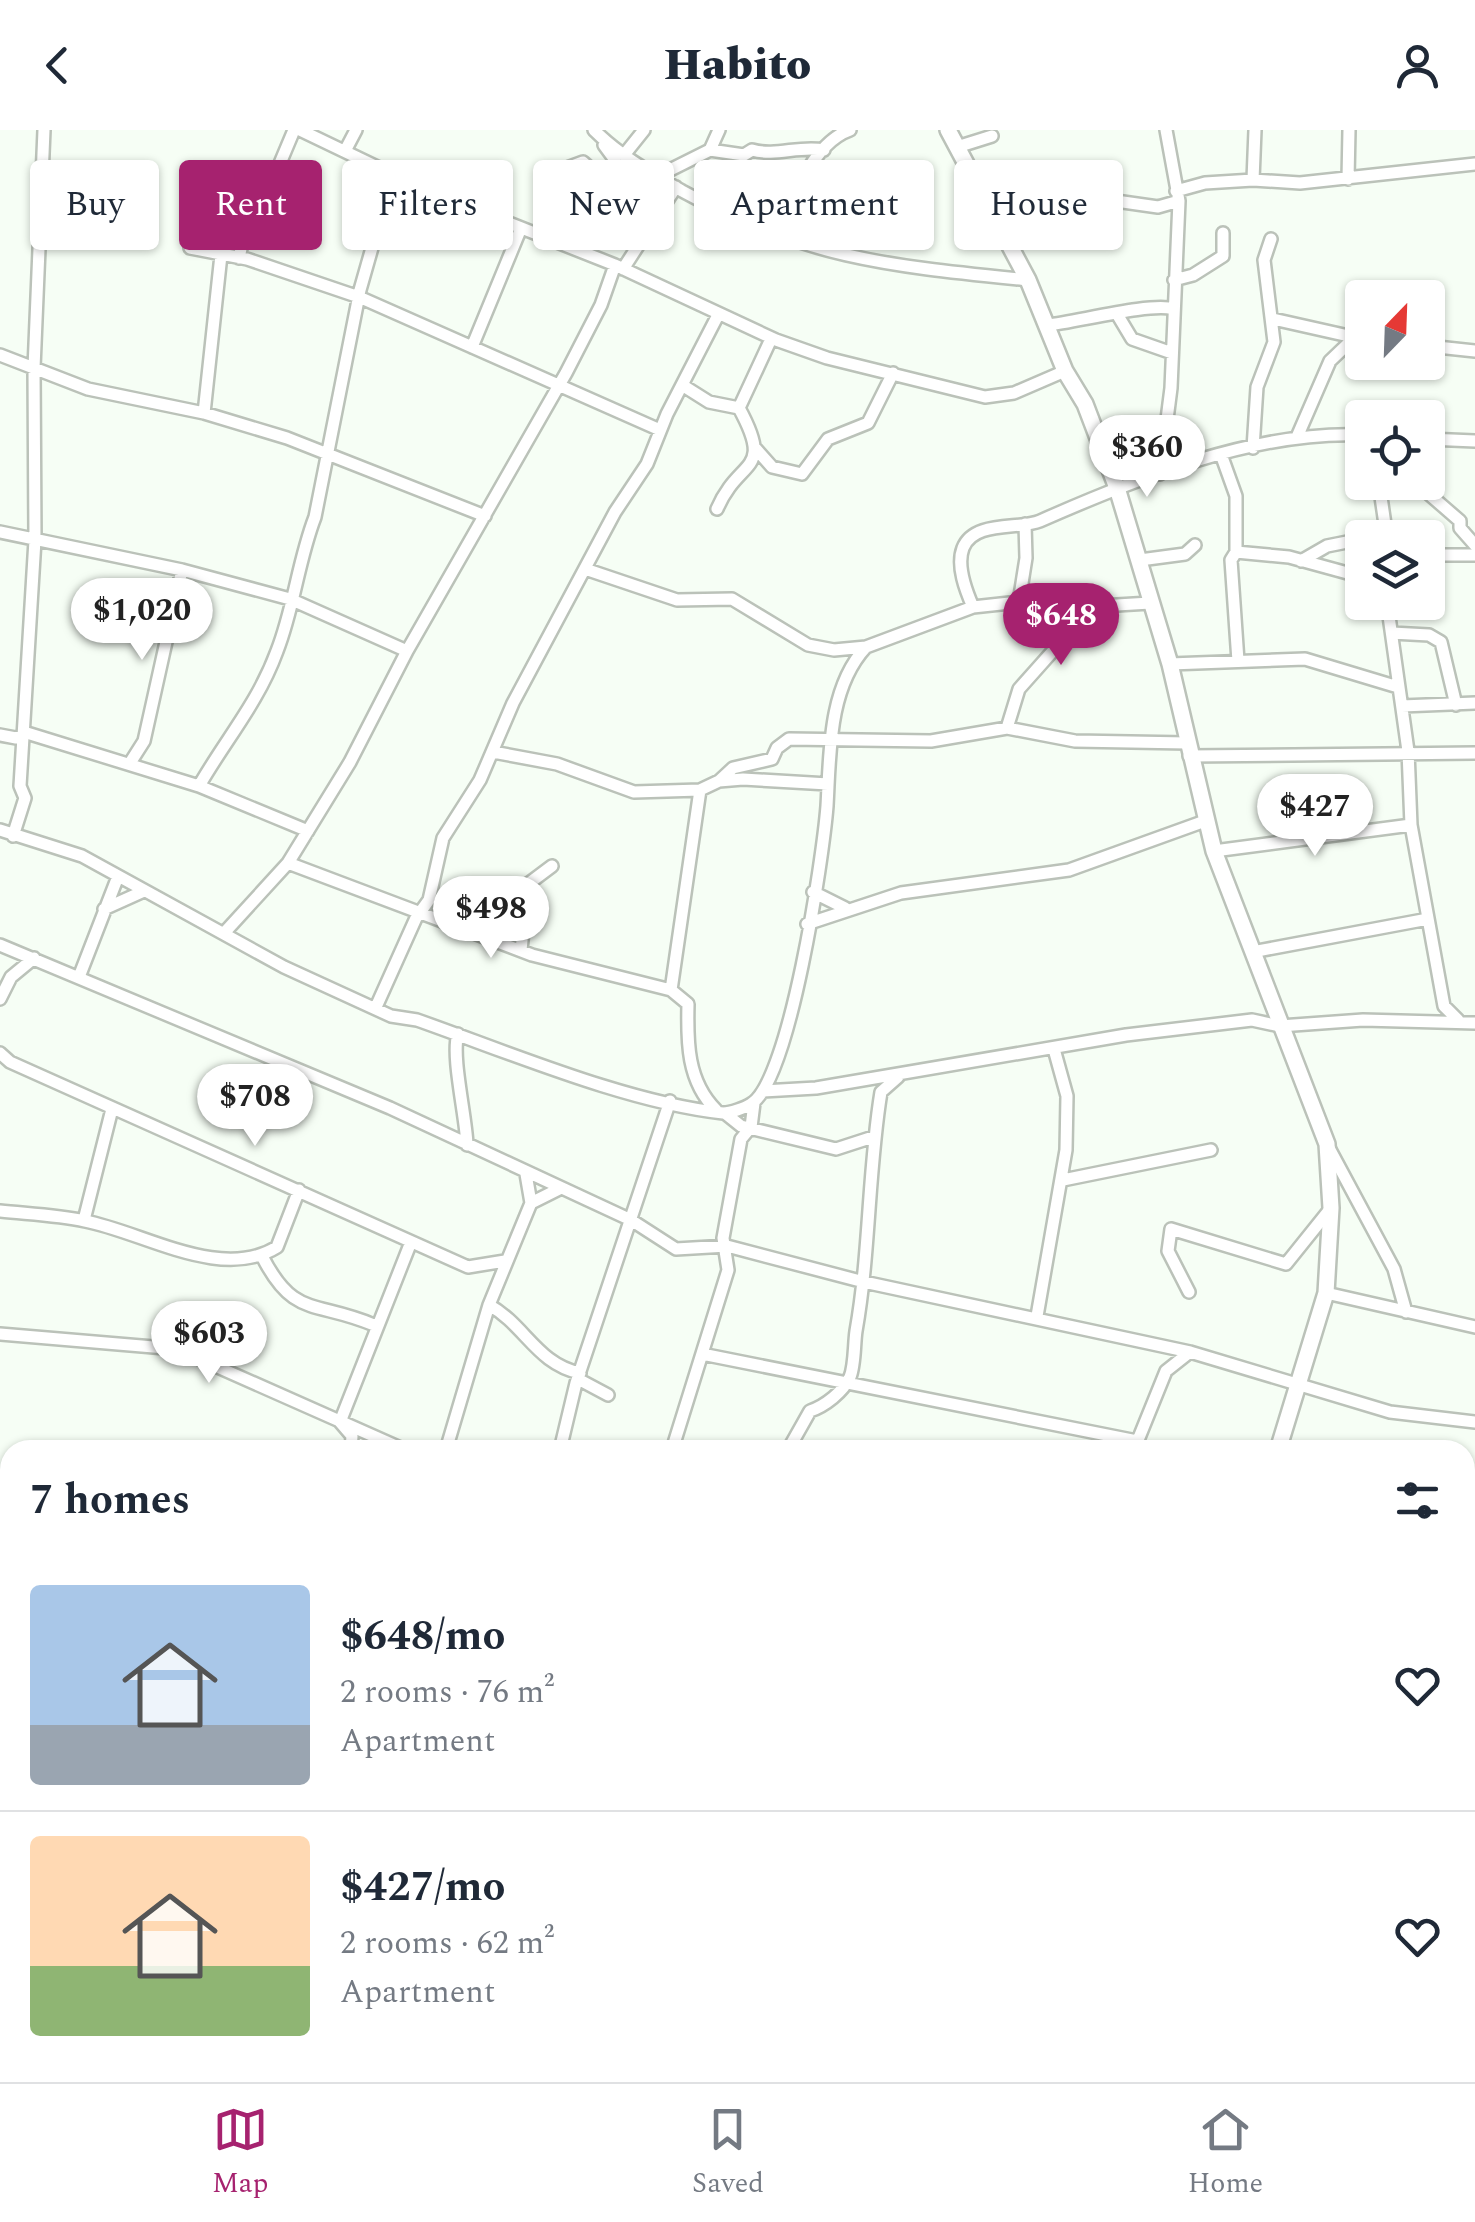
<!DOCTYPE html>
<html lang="en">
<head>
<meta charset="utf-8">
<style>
	:root { --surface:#fff; --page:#f2f2f3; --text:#1f2937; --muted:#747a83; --line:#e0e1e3; --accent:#a6226f }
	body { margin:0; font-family:Spectral,serif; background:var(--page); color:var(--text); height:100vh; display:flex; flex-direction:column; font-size:38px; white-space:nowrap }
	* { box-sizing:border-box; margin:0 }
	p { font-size:32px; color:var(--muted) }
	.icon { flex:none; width:55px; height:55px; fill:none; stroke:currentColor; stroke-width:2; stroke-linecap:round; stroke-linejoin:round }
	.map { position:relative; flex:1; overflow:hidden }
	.side { position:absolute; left:0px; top:1310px; width:1475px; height:642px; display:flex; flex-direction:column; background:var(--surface); border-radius:30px 30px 0 0; box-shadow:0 2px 8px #0004 }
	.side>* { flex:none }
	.hud { position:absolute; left:30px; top:30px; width:1415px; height:90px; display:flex; gap:20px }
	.needle { width:65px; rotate:23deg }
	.controls { position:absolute; left:1345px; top:150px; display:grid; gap:20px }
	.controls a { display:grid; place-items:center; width:100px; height:100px; border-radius:10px; background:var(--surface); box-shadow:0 2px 8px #0004; font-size:50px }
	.price { position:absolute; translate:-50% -85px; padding:0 22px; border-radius:35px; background:#fff; color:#222; font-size:32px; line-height:65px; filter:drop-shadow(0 2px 5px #0008) }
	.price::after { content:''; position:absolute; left:50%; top:60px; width:30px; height:22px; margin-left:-15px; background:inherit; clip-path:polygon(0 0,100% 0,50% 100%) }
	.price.active { background:var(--accent); color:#fff }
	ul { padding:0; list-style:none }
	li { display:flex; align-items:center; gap:30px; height:250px; padding:0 30px }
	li+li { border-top:2px solid var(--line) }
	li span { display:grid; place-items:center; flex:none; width:280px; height:200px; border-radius:10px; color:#555 }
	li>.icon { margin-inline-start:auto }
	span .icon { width:120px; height:120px; fill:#fffc; stroke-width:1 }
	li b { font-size:42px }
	h2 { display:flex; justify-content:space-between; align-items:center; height:120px; padding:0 30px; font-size:42px }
	.tag { padding:0 35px; border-radius:10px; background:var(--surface); box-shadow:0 2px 8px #0004; font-size:35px; line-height:90px }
	.tag.active { background:var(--accent); color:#fff }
	header { display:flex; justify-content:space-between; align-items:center; height:130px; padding:0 30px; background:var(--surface); font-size:45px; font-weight:800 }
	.tab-bar { display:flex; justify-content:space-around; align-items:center; height:140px; border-top:2px solid var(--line); background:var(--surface); font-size:28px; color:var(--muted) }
	.tab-bar a { display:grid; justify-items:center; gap:5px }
	.tab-bar .active { color:var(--accent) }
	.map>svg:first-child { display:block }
</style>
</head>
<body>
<header><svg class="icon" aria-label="back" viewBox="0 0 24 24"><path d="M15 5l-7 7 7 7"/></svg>Habito<svg class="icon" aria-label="person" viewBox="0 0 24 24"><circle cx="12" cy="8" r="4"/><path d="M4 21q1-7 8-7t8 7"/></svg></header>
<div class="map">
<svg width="1475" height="1952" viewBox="0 0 1475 1952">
	<rect width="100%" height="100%" fill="#f6fef5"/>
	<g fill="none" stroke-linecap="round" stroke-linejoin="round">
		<defs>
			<path id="street" d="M300,0L423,59L615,135L776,210L827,228L985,267L1014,263L1065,241
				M594,0C620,26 651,43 682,61C806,129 891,136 1028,150
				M604,15L615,30L620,52
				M957,17L992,6
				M710,20L719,0
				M345,21L356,0
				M624,25L644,0
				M1348,49L1349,0
				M1253,50L1255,0
				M1176,61L1205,53L1253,50L1300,53L1475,34
				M998,96L1116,71L1158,77L1179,71
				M540,105L556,42L583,32L611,57L620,52L650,50L710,20L744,25L752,20C776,27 799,15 824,20
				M782,108C786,73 815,12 850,0
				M190,118L247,129L359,167L660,300
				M239,128L248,86L268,62L294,0
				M623,139L676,57
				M1174,150L1193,145L1223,126V103
				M1117,184L1132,209L1172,223
				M1273,189L1362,209
				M1048,195C1076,192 1153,172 1173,179
				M1428,216L1475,221
				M472,217L521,98
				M0,225L88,259L204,283L287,308L485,386
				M682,255L709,272L739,278L771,209
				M204,283L221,125
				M1297,307L1330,231L1353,209
				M1428,309L1475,311
				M1253,318L1257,257L1274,212L1264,130L1271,109
				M756,319L772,337L802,344L828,309L868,293L893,243
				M1222,327L1236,366V422
				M1160,344L1171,258L1179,71L1166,0
				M1383,352L1381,367L1387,408
				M1415,352L1460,391V398L1475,415
				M717,379C739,327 775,344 739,278
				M0,402L182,440L290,469L407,521
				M1428,425H1475
				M1140,430L1185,424L1195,415
				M1301,431L1327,416L1362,409
				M585,439L677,470L732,469L808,515L834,520L866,517L973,477L1019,472L1084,477L1150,473
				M1019,472L1026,428L1025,394
				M1387,472L1408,621L1411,695L1444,876L1458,890
				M973,477C966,461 956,436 963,418C974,390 1019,400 1040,391C1135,349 1257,300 1362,305
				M1392,503L1429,505L1441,512L1456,575
				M1238,531L1231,430L1236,422L1289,427L1362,447
				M1170,534L1305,529L1398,557
				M1402,576L1475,573
				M1007,598L1019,559L1076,495L1084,477
				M0,605L16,608L27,603L199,656L308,701
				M493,622L557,634L634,662L700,660L719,651L743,649L828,654
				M1189,626L1475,623
				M130,633L144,611L182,440
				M719,651L733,638L772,629L777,618L789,609L931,611L1007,598L1075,611L1187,613
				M199,656C226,609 258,573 277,521C294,478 298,431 315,387L360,160L393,44
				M0,700L82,726L284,837L391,886L417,890C508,922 628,973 723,983C730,983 745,978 751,974C790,951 823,727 827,676C830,624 828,558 866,517
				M13,706L25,668L20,656L35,410L34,238L44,0
				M1214,721L1411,695
				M288,733L532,825L671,860L700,660
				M813,762L845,778
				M104,779L144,761
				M807,794L901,763L1069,740L1205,691
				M225,802L288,733L350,632L407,521L566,243L601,175L615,135
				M0,815L390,978L631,1090L676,1119L727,1116L864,1152L1190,1222
				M521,820L528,754L552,736
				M1252,822L1428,789
				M79,847L117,749
				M671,860L688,874C687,912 687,951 716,980
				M0,869L11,847L34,828
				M376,877L416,788L429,770L443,708L480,650L513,573L615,382L647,334L667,284L718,185
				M458,904C451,926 466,986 467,1015
				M0,923L10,932L468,1137L505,1131
				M763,961L816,958L1126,905L1252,890L1280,896L1363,890L1475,893
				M726,984L741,996L836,1019L873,1007
				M1328,1016L1394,1139L1406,1182
				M1063,1050L1211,1020
				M531,1073L559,1059
				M0,1081C28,1084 57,1085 85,1091C143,1102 221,1152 277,1117L299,1060
				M84,1090L112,979
				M262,1126C294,1189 315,1170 374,1195
				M1189,1162L1168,1121L1171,1099L1286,1134L1331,1078
				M1326,1163L1475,1197
				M489,1175C525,1195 537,1234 580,1243
				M1037,1186L1066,1020L1067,966L1054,919
				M0,1204L177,1219L405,1320
				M702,1224L1137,1311
				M578,1249L608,1265
				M351,1320L352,1306L340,1292L411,1112
				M446,1320L489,1175L531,1073L526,1044
				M560,1320L576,1253L670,971
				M672,1320L728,1140L723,1108L741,1009L751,997L754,973
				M788,1320L810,1281C825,1276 843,1262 850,1247C855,1235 854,1214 856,1201C870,1122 868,1041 881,962L898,947
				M1134,1320L1166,1241L1190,1222L1390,1282L1475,1292
				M1465,1381L1475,1383
				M0,1385L10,1388
				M0,1570L4,1612L10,1618
				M1465,1613L1468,1626L1475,1630
				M1465,1719L1475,1721
				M0,1779L10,1780
				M221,1942L223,1952
				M347,1942L349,1952
				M476,1942V1952
				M630,1952L688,1942
				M954,1952L955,1942
				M1062,1952L1064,1942
				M1389,1952V1942"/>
			<path id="secondary" d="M948,0L1028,150L1065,241L1085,274L1117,358L1170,534L1214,721L1327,1014L1331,1078L1326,1163L1278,1320
				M0,1736L10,1737
				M1465,1798L1475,1799"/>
		</defs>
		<!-- street casing -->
		<use href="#street" stroke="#bbc2b9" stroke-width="16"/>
		<!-- secondary casing -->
		<use href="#secondary" stroke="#bbc2b9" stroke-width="20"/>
		<!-- street -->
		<use href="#street" stroke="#fff" stroke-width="11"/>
		<!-- secondary -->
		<use href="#secondary" stroke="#fff" stroke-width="15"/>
	</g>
</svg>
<div class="controls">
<a><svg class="needle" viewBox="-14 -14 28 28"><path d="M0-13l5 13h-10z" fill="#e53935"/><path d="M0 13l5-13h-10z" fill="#747a83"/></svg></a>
<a><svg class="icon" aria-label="locate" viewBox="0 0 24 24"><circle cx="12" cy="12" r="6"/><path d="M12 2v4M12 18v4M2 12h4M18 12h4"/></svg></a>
<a><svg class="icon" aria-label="layers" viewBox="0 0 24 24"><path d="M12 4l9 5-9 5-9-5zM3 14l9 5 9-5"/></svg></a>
</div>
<b class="price" style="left:1147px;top:370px">$360</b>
<b class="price" style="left:142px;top:533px">$1,020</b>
<b class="price active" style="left:1061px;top:538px">$648</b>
<b class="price" style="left:1315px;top:729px">$427</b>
<b class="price" style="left:491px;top:831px">$498</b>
<b class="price" style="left:255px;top:1019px">$708</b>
<b class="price" style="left:209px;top:1256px">$603</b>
<div class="hud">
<a class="tag">Buy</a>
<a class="tag active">Rent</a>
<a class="tag">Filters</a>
<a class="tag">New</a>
<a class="tag">Apartment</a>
<a class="tag">House</a>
</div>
<section class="side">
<h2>7 homes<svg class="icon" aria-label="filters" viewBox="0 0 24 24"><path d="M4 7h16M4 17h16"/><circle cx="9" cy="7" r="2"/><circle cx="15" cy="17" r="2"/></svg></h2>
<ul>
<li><span style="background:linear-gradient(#a9c7e8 70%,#9aa5b1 0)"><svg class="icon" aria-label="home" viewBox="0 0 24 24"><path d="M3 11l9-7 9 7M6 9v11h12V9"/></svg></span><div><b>$648/mo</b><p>2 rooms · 76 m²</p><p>Apartment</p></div><svg class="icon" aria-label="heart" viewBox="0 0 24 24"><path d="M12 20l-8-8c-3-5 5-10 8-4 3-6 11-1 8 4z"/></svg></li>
<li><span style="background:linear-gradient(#ffd9b3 65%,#8fb573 0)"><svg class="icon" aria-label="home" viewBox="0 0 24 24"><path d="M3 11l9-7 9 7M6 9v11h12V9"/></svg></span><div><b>$427/mo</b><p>2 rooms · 62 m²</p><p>Apartment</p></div><svg class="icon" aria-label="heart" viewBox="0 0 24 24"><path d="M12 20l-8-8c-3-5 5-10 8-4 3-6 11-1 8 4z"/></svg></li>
</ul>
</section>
</div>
<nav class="tab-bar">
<a class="active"><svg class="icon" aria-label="map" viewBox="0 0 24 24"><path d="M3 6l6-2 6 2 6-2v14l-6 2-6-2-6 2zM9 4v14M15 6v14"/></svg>Map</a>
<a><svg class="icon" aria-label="saved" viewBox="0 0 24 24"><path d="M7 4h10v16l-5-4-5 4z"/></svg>Saved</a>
<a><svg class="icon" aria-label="home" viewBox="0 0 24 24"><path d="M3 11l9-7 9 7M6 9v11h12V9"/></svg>Home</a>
</nav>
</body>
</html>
